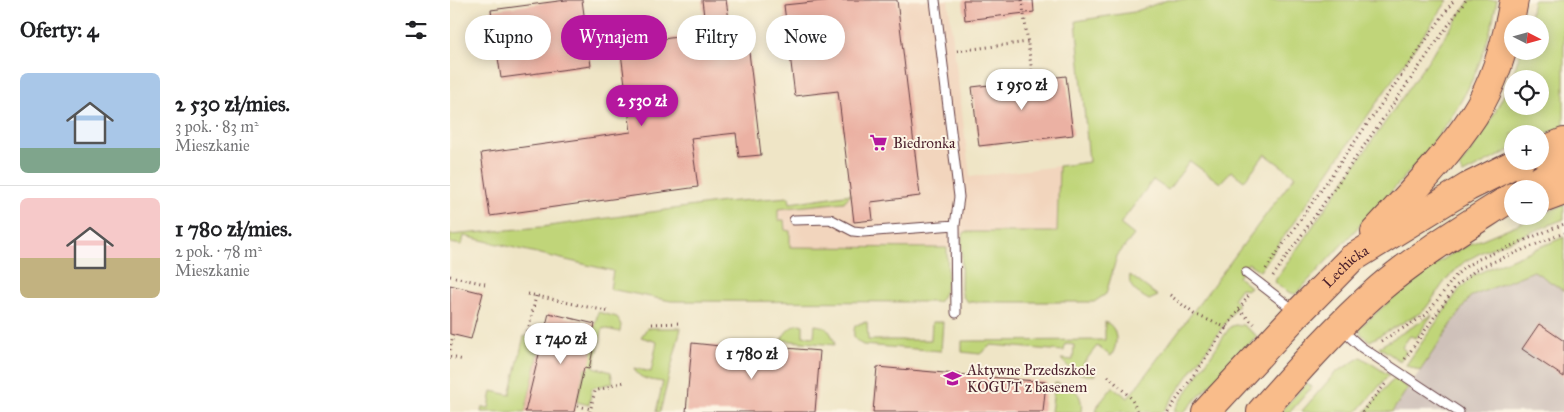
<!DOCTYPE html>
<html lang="pl">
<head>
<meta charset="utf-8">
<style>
	:root { --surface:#fff; --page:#f2f2f2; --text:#202124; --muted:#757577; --line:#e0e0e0; --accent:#b5179e }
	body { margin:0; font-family:"IM FELL Great Primer",serif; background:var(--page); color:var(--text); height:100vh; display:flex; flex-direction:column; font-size:19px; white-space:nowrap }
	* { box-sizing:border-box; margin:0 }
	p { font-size:16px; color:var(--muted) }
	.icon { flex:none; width:28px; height:28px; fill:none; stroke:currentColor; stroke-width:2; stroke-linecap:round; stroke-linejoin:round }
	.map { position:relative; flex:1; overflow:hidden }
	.panel { display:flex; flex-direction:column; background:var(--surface); width:450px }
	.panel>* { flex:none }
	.guide { position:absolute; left:15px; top:15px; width:475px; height:45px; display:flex; gap:10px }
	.needle { width:32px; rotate:96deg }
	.buttons { position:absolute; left:1054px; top:15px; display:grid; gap:10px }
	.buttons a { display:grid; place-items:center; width:45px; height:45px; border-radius:50%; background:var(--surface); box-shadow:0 2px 12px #0003; font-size:25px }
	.price { position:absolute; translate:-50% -42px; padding:0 11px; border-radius:18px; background:#fff; color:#222; font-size:16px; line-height:32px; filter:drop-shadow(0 1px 2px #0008) }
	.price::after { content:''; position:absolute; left:50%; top:30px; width:15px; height:11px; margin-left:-8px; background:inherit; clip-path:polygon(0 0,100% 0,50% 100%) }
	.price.active { background:var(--accent); color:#fff }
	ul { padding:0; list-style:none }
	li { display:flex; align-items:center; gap:15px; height:125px; padding:0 20px }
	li+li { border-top:1px solid var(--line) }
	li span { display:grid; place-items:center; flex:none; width:140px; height:100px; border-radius:8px; color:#555 }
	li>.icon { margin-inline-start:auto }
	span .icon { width:60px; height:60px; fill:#fffc; stroke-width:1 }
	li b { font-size:21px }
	h2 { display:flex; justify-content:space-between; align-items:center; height:60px; padding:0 20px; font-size:21px }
	.chip { padding:0 18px; border-radius:22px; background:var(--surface); box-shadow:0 2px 12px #0003; font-size:18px; line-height:45px }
	.chip.active { background:var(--accent); color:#fff }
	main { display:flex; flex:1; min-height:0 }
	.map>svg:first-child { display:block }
</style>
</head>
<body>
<main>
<section class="panel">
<h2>Oferty: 4<svg class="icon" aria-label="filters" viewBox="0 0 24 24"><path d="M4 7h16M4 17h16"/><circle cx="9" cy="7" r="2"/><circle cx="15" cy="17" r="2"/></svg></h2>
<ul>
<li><span style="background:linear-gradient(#a9c7e8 75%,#7fa58c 0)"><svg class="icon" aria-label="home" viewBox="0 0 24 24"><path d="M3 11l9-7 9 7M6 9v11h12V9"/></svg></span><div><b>2 530 zł/mies.</b><p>3 pok. · 83 m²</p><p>Mieszkanie</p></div></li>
<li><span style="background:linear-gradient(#f6c9c9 60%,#c2b280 0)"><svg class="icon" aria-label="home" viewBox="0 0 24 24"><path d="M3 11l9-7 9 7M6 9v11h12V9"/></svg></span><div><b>1 780 zł/mies.</b><p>2 pok. · 78 m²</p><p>Mieszkanie</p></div></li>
</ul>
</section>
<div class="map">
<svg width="1114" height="412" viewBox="0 0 1114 412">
	<rect width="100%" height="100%" fill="#fcf5e5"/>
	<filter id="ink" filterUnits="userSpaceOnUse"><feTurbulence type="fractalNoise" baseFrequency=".02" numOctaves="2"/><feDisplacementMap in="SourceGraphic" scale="10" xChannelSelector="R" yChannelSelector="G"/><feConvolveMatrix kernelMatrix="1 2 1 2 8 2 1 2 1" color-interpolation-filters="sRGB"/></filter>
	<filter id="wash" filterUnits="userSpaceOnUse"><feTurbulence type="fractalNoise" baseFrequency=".0096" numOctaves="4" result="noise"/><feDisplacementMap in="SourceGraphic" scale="20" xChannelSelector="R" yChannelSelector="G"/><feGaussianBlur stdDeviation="1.12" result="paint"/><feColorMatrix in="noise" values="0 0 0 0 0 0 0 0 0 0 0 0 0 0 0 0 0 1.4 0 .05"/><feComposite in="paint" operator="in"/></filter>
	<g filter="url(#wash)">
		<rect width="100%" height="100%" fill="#efe5c6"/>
		<!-- built -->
		<path fill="#f2d5bd" d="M377,0H498L520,177L609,166L608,232L514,233L512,236L511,249L340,248V231L335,230L328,220V209L394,202L401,194Z"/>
		<!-- industrial -->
		<path fill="#cfc1ba" d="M1085,271L1114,291V412H942L1020,297Z"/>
		<!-- green -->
		<path fill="#c0d579" stroke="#857a52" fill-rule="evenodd" d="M717,0H998L810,271L798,263L788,277L800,287L796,290L791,288L783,299L787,303V306L713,412H646L648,405L663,387L678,398L845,176L815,154L794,181L781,171L770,183L740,161L718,190L703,180L670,224L684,235L667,256L656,294L644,302H518L513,297L511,290L512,236L515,232H607L609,166L639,162L626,21L684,12Z
			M1020,0H1047C1031,92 986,144 924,210C898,238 872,266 846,294L840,293L824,282Z
			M1083,0H1114V126L1090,137V134H1062V149L1013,174L1009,167C1037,132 1057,94 1071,51H1090L1093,28L1090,27V24L1079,23ZM1062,79H1090V106H1062Z
			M401,194L394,202L328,209V220H334L335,230L340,231V247L497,248C497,266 501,288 488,302L221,301L160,289L163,271L14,236L12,245L0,243V235L92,227L274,202L339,197L340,203Z
			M1114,205V219L1034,251L1014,262L995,281L976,308L970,313L920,341L911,334L909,328L967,277L1003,253L1023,243Z
			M1114,237V291L1084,271L1020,297L970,371L956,365L1009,290L1023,276L1040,268Z
			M680,275L708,296L699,300C689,294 677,288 680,275Z
			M148,312L167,317L171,325L170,332L153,328L144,367L161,372L163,383L142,388L139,405L127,402Z
			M982,315L966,338L960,336L952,347L956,352L950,361L929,347Z
			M417,322L418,340H481L482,322H493L491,351L413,345C404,340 402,336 405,326L411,323Z
			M655,322C669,327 668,346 661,356L647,346L633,364L646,375C630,377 621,371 611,359L623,360L624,345L615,344L614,351L541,345L530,354L512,352V341L655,340Z
			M349,324L353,325V336L364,337L365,325C378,326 382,333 385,345L331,340C336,331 340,327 349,324Z
			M785,325H793L807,336L734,412H723L780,327Z
			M197,328H231L210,412H206L213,382C202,380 188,380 184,368L201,372L207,342L191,337Z
			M74,336L92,340L75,412H31L32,407L39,408L42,391L60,395Z
			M911,357L939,375L907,412H851L885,373Z
			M945,379L958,388L942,412H915L939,384Z
			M605,383C622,386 634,392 631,412H601Z
			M857,383L862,387L840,412H830Z"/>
		<g id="blocks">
			<!-- building -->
			<path fill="#ebb1a3" d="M116,0H132L141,66L51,78L41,10Z
				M252,0H276L283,45L298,43L311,155L289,157L286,133L241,138L248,187L40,216L31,153L181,132L170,45L256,33Z
				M382,0H447L470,196L421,202L423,220L404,222L388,91L345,96L334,5Z
				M513,0H583L584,12L515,20Z
				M616,76L623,135L529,146L522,87Z
				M0,285L33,293L21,339L0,334Z
				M99,313L145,324L139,349L143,350L139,369L134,368L124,412H75Z
				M1089,324L1114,341V377L1072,349Z
				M242,343L335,353L336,348L370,351L365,412H236Z
				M427,367L596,382L593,412H423Z"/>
		</g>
	</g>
	<g filter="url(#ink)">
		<use href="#blocks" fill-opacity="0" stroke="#633d42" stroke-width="1"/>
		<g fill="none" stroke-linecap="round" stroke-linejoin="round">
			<defs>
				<path id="lane" d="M485,0L509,197L505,225L506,313
					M344,220L380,219L403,231L413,232L505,225
					M796,273L845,311
					M891,329L911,347L1009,412"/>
				<g id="primary">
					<path d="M1090,152L1114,142"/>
					<path d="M1076,189L1114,165"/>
					<path d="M1090,200L1114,191"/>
					<path d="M925,232C959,195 996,158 1024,115C1046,81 1057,40 1064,0"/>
					<path id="s1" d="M756,412L848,313L901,259L1018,187L1070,161"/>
					<path d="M811,412C849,369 887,326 930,288C971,253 1017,226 1062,197"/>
				</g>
			</defs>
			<!-- lane casing -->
			<use href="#lane" stroke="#633d42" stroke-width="11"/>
			<!-- primary casing -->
			<use href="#primary" stroke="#633d42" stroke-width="30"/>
			<!-- path -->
			<path stroke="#633d42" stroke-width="3" stroke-dasharray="1 4" stroke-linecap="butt" d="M572,0L583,80
				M507,51L578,42
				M816,269L1004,0
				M0,276L35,284
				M823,276L1016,0
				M78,294L161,312
				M720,295L744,314L777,328
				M86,296L78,331L90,334
				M789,310L804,324
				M202,324L231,323
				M931,341L976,315L1007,274L1018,265L1029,259L1114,224
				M0,350L3,335
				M0,357L14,360
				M955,359L1006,286L1028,268L1114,233
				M658,376L681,398L688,412
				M128,406L141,409
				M140,412L145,391L174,382
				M718,412L799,295
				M912,412L937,382"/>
			<!-- lane -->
			<use href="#lane" stroke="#fff" stroke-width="9"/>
			<!-- primary -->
			<use href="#primary" stroke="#f9bc8a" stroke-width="28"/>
		</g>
	</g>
	<!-- icons -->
	<defs>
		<symbol id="supermarket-bare" viewBox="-9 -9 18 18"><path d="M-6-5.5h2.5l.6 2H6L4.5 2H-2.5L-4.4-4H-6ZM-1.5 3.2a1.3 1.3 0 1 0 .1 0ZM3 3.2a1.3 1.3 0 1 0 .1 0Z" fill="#b5179e" stroke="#fcf5e5" stroke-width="2.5" paint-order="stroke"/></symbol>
		<symbol id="school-bare" viewBox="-9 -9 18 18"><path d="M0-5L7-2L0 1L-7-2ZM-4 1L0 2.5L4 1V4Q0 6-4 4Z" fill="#b5179e" stroke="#fcf5e5" stroke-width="2.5" paint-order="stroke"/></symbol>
	</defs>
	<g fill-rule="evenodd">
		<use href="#supermarket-bare" x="416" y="130" width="25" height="25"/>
		<use href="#school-bare" x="490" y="366" width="25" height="25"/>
	</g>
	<g text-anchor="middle" stroke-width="4" stroke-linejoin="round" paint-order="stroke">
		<!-- poi labels -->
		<g font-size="15" fill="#4a1f2b" stroke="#fcf5e5" text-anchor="start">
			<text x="443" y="148">Biedronka</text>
			<text x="517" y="375">Aktywne Przedszkole<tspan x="517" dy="17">KOGUT z basenem</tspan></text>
		</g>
		<!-- street labels -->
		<g font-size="15" fill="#4a1f2b" stroke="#fcf5e5">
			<text dy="5" stroke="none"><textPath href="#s1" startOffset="202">Lechicka</textPath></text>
		</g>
	</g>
</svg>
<div class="buttons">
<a><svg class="needle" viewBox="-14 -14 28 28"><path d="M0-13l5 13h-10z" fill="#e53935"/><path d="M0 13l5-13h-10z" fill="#757577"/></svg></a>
<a><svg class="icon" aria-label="locate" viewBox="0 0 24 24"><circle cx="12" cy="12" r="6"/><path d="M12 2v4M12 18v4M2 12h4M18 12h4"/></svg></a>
<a>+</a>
<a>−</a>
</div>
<b class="price" style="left:572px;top:111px">1 950 zł</b>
<b class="price active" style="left:192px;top:127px">2 530 zł</b>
<b class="price" style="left:111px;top:365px">1 740 zł</b>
<b class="price" style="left:302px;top:380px">1 780 zł</b>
<div class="guide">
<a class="chip">Kupno</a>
<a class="chip active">Wynajem</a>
<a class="chip">Filtry</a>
<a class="chip">Nowe</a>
</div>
</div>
</main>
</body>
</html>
